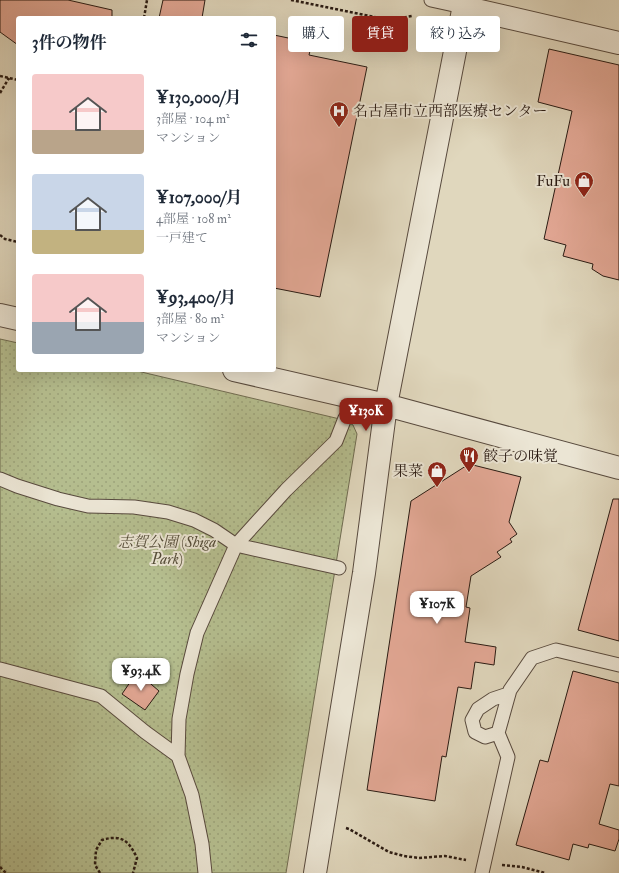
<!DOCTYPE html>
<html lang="ja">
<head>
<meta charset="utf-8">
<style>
	:root { --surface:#fff; --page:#f6f6f7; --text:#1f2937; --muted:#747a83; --accent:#8f2418 }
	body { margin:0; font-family:"IM FELL Double Pica","Noto Serif JP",serif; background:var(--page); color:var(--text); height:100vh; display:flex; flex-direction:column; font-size:15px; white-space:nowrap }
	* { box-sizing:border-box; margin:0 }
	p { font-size:13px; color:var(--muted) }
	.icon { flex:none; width:22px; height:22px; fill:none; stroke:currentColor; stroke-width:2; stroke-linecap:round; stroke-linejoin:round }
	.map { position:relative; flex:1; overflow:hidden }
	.side { position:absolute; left:16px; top:16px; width:260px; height:356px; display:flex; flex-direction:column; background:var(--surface); border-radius:4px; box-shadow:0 4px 16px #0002 }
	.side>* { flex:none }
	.top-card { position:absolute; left:288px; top:16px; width:271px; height:36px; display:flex; gap:8px }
	.price { position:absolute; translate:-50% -34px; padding:0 9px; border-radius:8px; background:#fff; color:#222; font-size:13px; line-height:26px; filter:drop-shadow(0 1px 2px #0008) }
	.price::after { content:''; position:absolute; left:50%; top:24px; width:12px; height:9px; margin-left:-6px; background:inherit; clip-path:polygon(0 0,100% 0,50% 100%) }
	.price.selected { background:var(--accent); color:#fff }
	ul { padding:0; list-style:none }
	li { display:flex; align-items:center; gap:12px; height:100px; padding:0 16px }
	li span { display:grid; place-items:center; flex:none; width:112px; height:80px; border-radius:4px; color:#555 }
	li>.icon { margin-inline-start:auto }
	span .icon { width:48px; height:48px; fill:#fffc; stroke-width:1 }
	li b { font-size:17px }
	h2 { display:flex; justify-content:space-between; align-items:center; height:48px; padding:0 16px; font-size:17px }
	.chip { padding:0 14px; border-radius:4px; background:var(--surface); box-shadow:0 4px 16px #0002; font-size:14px; line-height:36px }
	.chip.selected { background:var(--accent); color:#fff }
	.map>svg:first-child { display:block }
</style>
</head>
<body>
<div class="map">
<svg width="619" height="873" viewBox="0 0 619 873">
	<defs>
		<pattern id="park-dots" width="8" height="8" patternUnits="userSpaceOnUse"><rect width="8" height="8" fill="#b5be8f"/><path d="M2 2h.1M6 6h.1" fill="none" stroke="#9ca37a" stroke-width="1.8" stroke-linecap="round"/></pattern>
	</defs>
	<rect width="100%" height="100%" fill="#e0d7bd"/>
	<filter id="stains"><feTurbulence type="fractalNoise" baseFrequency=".005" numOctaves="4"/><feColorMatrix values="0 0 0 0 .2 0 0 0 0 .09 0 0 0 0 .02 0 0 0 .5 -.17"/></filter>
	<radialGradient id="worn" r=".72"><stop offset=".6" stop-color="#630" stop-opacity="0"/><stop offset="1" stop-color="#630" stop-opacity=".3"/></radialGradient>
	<!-- park -->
	<path fill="url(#park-dots)" stroke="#706c51" d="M0,339L18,343V370H133L344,420L353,425L357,434L286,873H0Z"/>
	<!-- building -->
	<path fill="#e2a794" stroke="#2a1b13" d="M0,0H68L112,10V18H18V45L0,32Z
		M163,0H205L202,18H159Z
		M274,35L312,43L309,55L367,67L320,297L274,288Z
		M549,49L619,65V280L603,276L592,269L593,264L563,256L566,245L544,239L572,111L538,102Z
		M469,464L521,477L509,522L517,534L510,539L512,542L497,552L501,557L471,576L466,607L470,608L465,642L496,647L494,665L475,662L471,689L458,687L446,757L442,756L435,801L367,790L411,501Z
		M613,499H619V641L578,630Z
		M573,671L619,683V786L610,784L599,824L619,830V839L615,851L589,844L588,848L573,844L569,860L516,845L540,760L548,762Z
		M137,672L159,691L145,710L122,694Z"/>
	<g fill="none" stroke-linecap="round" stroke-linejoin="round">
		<defs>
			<path id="service" d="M431,0L463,7
				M0,479L17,486L58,499L88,506L134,507L168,512L194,520L214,530L236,545L339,568
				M0,669L101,696L145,732L178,756L192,795L202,844L205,873
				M508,694L493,699L478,709L472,720L475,732L485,737L498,733L510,690L532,658L556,650L619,665
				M178,756L179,719L187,674L197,633L236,545L286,490L336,441L345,418
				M482,873L508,757L498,733"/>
			<path id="minor" d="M463,7L619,43"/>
			<path id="tertiary" d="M0,315L18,319
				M234,370L386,405L619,468
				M315,873L364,573L386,405L465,0"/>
		</defs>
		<!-- service casing -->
		<use href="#service" stroke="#584a3e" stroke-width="15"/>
		<!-- minor casing -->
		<use href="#minor" stroke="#584a3e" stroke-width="24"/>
		<!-- tertiary casing -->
		<use href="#tertiary" stroke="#584a3e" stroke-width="24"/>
		<!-- path -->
		<path stroke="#2a1b13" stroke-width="2.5" stroke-dasharray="3 2" stroke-linecap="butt" d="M291,0L389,20L412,16
			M144,18L147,0
			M0,76L18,80
			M0,93L9,78
			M0,235L5,239L18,242
			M346,828L349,829L389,852L404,856L419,858L445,856L466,860
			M502,865L522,867L545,873
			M0,867L6,873
			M100,873L95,865L96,850L102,840C122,834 129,841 137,858L133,873"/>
		<!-- service -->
		<use href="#service" stroke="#ebe5d4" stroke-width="13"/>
		<!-- minor -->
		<use href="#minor" stroke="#ebe5d4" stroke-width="22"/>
		<!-- tertiary -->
		<use href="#tertiary" stroke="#ebe5d4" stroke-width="22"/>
	</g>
	<!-- icons -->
	<defs>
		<symbol id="hospital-pin" viewBox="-11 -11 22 30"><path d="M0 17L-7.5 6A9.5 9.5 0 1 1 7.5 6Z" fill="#8f2418" stroke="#ebe5d4"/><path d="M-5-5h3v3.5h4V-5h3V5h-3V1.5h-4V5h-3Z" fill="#fff"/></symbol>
		<symbol id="shop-pin" viewBox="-11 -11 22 30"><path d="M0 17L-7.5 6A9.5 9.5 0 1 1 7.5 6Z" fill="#8f2418" stroke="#ebe5d4"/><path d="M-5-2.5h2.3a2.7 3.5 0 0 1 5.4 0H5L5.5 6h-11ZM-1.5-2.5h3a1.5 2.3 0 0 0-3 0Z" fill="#fff"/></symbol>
		<symbol id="restaurant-pin" viewBox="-11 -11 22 30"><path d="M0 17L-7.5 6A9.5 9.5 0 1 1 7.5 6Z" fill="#8f2418" stroke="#ebe5d4"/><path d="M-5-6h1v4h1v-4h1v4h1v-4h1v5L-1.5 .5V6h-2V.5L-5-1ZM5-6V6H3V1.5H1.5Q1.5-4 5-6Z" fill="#fff"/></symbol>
	</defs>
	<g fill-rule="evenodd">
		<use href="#hospital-pin" x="328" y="100" width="22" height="30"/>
		<use href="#shop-pin" x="573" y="170" width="22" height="30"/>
		<use href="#restaurant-pin" x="458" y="445" width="22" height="30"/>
		<use href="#shop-pin" x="426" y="460" width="22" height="30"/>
	</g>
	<g text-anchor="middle" stroke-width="4" stroke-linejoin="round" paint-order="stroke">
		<!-- poi labels -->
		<g font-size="15" fill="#2a1b13" stroke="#ebe5d4" text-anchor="start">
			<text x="353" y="116">名古屋市立西部医療センター</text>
			<text x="570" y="186" text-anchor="end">FuFu</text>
			<text x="483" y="461">餃子の味覚</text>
			<text x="423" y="476" text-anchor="end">果菜</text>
		</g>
		<!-- park labels -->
		<g font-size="15" font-style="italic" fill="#544c38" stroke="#ebe5d4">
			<text x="167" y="547">志賀公園 (Shiga<tspan x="167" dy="17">Park)</tspan></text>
		</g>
	</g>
	<rect width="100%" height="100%" filter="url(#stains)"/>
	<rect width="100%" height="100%" fill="url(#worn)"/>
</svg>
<b class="price selected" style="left:366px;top:432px">¥130K</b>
<b class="price" style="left:437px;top:625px">¥107K</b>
<b class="price" style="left:141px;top:692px">¥93.4K</b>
<div class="top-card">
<a class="chip">購入</a>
<a class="chip selected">賃貸</a>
<a class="chip">絞り込み</a>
</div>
<section class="side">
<h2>3件の物件<svg class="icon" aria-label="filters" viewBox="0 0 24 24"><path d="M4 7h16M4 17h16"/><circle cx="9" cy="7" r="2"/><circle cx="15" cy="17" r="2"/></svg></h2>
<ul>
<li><span style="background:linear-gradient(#f6c9c9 70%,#b9a48a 0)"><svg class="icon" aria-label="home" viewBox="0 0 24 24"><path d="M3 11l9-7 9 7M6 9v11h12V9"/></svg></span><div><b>¥130,000/月</b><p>3部屋 · 104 m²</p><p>マンション</p></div></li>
<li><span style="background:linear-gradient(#c9d6e8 70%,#c2b280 0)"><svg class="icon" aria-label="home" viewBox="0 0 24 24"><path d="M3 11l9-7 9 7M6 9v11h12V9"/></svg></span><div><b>¥107,000/月</b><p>4部屋 · 108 m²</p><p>一戸建て</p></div></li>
<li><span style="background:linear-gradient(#f6c9c9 60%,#9aa5b1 0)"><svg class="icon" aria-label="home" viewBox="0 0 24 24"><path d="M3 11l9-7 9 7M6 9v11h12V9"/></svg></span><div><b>¥93,400/月</b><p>3部屋 · 80 m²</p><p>マンション</p></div></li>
</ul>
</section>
</div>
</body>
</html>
